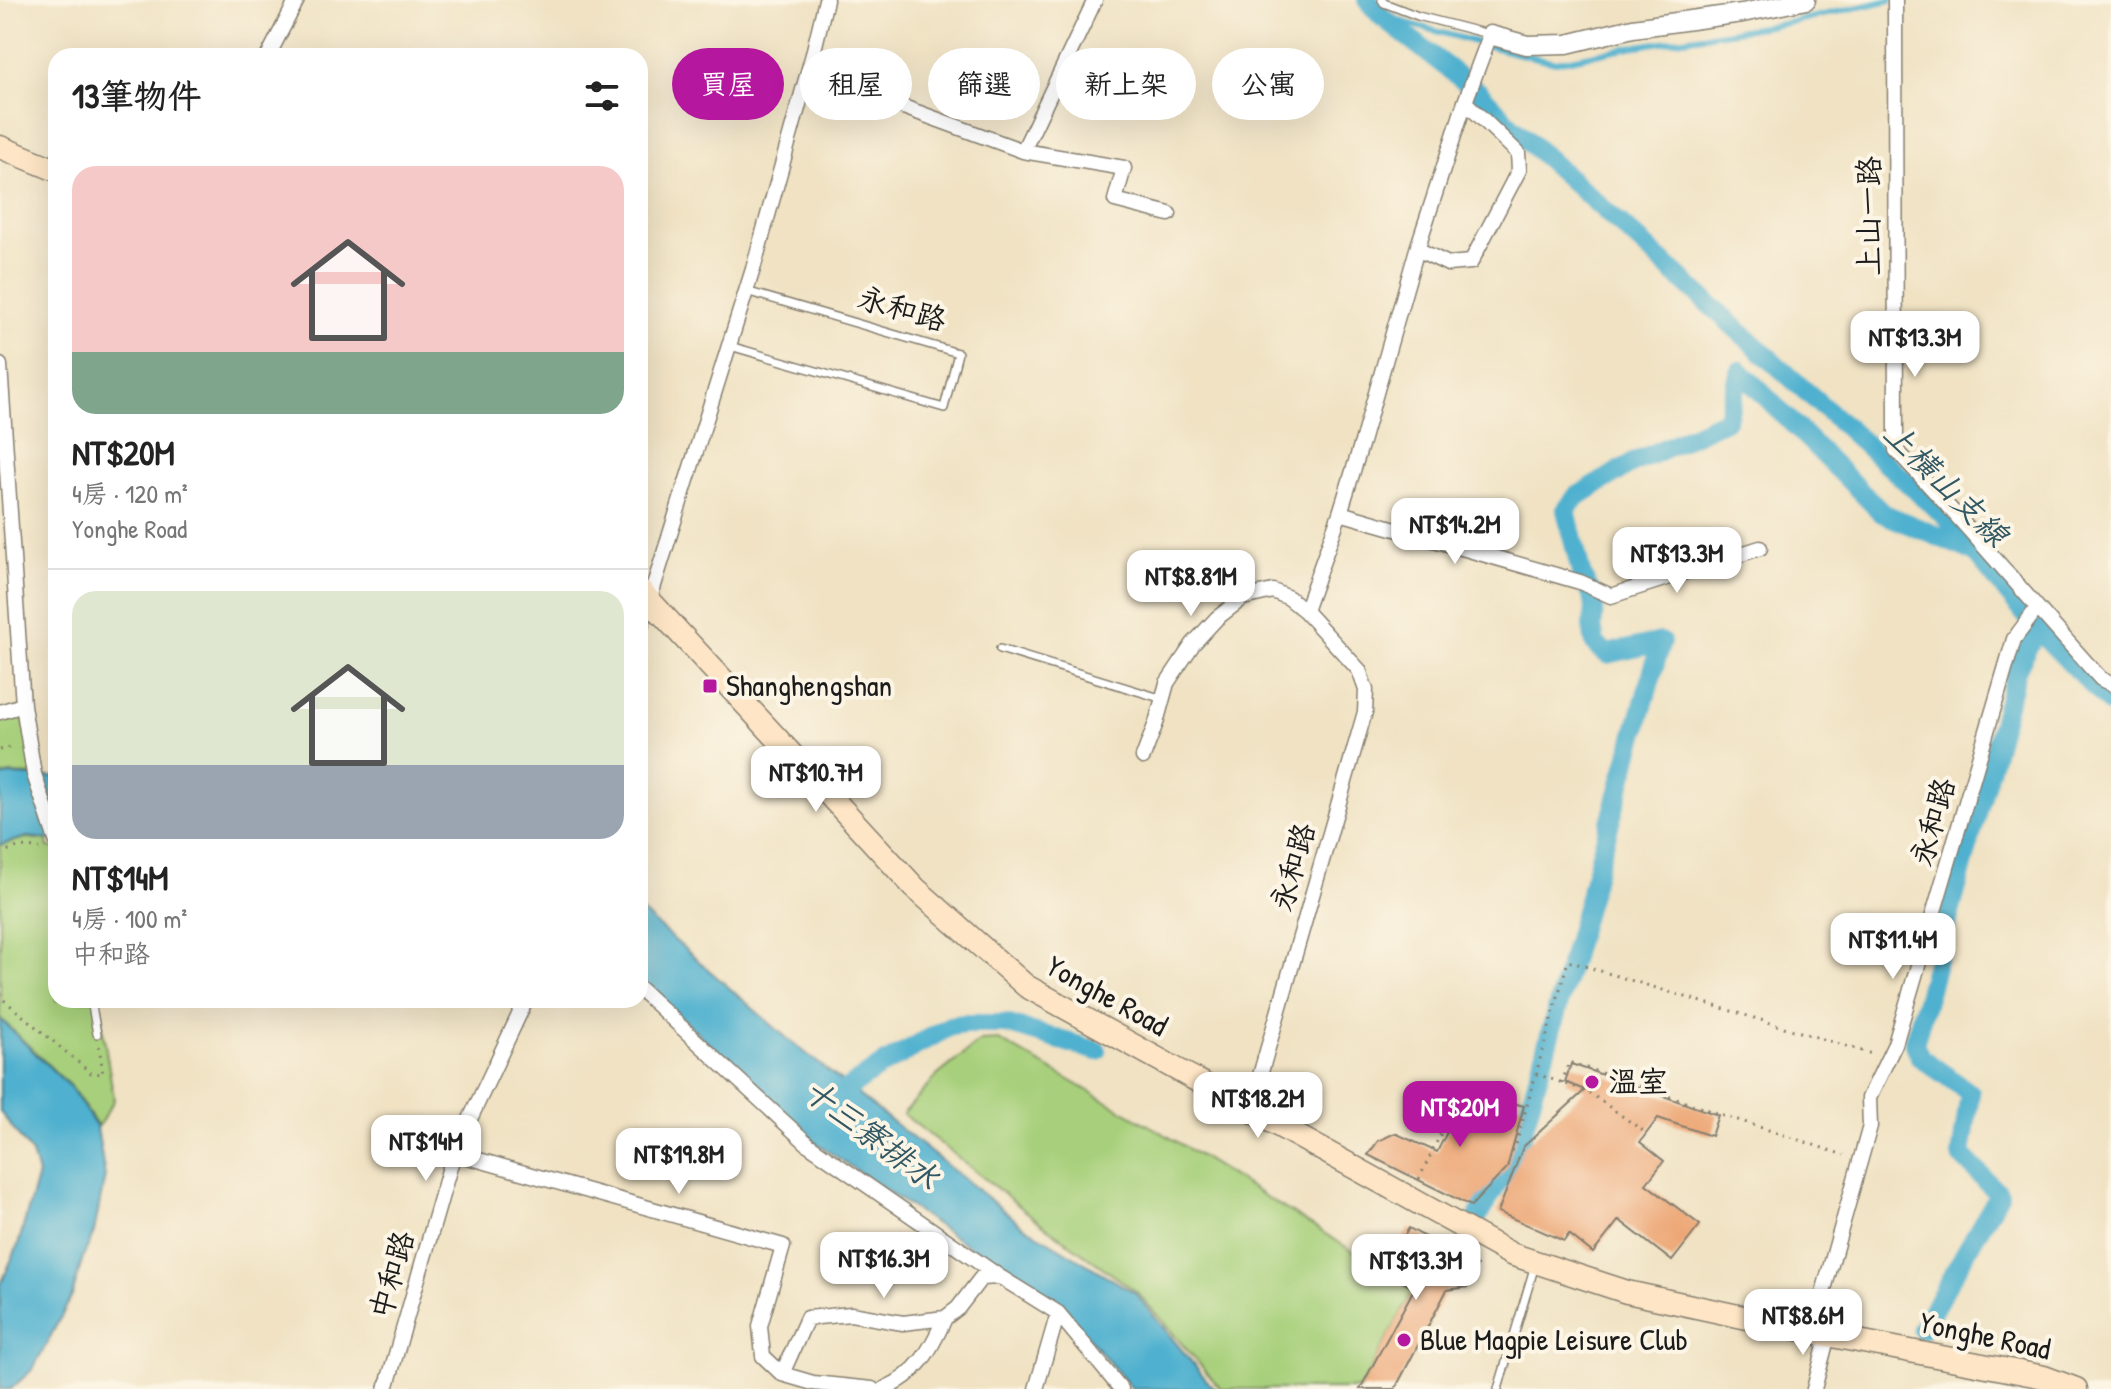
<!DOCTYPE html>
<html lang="zh-TW">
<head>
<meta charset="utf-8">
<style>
	:root { --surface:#fff; --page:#f6f6f6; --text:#222; --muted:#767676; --line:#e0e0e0; --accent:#b5179e }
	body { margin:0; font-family:"Patrick Hand","LXGW WenKai TC",sans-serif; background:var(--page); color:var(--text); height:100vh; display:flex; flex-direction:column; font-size:30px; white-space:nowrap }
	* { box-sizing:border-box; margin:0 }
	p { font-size:26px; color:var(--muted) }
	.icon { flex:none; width:44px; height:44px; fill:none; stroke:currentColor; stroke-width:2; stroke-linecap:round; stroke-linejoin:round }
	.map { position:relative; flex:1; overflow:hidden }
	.drawer { position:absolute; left:48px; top:48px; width:600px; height:960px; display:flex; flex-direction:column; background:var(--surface); border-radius:24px; box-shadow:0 8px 32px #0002 }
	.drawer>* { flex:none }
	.hud { position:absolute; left:672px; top:48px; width:760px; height:72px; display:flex; gap:16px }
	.price { position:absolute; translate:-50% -68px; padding:0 18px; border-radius:16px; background:#fff; color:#222; font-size:26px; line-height:52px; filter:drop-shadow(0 2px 4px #0008) }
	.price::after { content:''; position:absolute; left:50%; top:48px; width:24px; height:18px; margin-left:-12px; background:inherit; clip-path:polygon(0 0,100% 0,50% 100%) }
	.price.active { background:var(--accent); color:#fff }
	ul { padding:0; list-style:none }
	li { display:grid; align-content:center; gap:16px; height:424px; padding:0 24px }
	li+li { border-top:2px solid var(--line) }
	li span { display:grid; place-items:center; height:248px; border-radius:24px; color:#555 }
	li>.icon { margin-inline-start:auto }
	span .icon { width:144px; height:144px; fill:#fffc; stroke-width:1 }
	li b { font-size:34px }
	h2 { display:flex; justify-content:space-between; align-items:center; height:96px; padding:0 24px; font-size:34px }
	.chip { padding:0 28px; border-radius:36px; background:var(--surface); box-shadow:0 8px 32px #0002; font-size:28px; line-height:72px }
	.chip.active { background:var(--accent); color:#fff }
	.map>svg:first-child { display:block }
</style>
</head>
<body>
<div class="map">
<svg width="2111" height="1389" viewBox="0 0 2111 1389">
	<rect width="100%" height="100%" fill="#fcf5e5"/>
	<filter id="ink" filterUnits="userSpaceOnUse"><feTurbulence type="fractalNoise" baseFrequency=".0125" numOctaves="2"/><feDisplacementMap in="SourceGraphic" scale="16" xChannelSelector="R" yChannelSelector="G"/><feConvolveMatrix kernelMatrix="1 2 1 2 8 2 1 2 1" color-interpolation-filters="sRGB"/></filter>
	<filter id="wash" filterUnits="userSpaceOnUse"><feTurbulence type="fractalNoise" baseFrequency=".006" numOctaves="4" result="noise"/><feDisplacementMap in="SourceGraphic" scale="32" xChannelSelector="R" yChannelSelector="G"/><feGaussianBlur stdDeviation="1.8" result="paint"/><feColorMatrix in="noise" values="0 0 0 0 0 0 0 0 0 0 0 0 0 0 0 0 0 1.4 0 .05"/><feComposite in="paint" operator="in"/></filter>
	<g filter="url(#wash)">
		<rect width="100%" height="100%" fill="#f0e2c3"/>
		<!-- green -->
		<path fill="#a8d07b" stroke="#62764c" stroke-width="2" d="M22,707L33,775L11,774L0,776V713Z
			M27,838L47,840L48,847L56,848V1000H98L114,1100L98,1127L72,1088L0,1018V845Z
			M999,1040L1166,1135L1414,1289L1360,1389H1221L1137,1292L1042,1224L903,1114L938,1075L980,1041Z"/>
		<!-- water -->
		<path fill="#50b1cf" stroke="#366676" stroke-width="2" d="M11,775L56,777V840L27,837L0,845V777Z
			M640,910L788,1039L1022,1225L1135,1293L1214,1389H1132L1062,1307L1005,1271L813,1141L640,979Z
			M0,1019L71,1088L97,1128L105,1176L94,1232L83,1257L72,1296L33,1369L11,1389H0V1286L18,1245L38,1174L32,1154L0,1112Z"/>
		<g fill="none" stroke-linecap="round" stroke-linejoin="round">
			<!-- stream -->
			<path stroke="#50b1cf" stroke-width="6" d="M1381,16L1515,53L1556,62L1630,47L1782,24L1891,0"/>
			<!-- canal -->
			<path stroke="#50b1cf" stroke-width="20" d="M1367,0L1381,16L1481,94L1511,126L1948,519L2037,629L2111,704
				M827,1103L879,1067L950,1026L965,1024H1006L1097,1051
				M1478,1216L1518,1148L1661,642L1607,654L1595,644L1592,626L1594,609L1592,594L1582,577L1566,510L1576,497L1631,464L1727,419L1740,371L1882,513L1975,552
				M1922,1329L1999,1194L1961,1155L1970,1093L1920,1057L1914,1044L2017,668L2037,629"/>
		</g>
		<g id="blocks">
			<!-- building -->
			<path fill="#eca370" d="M1571,1064L1718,1115L1711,1136L1658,1118L1640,1142L1664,1161L1646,1184L1700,1225L1672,1261L1619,1220L1593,1253L1569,1234L1564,1241L1498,1212L1523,1147L1585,1090L1565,1082Z
				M1465,1090L1524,1106L1507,1168L1471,1206L1368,1155L1378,1141L1395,1133L1437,1152L1448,1130L1454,1131Z
				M1409,1228L1477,1266L1468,1287L1447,1290L1395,1389H1360L1414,1289L1384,1270Z"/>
		</g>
	</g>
	<g filter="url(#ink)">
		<use href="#blocks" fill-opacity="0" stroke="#867f70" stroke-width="2"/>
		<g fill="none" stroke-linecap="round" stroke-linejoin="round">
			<defs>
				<path id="service" d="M1382,0L1384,3L1418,16L1488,34
					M730,346L944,408L958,353L746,291
					M1000,649L1163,699
					M91,1000L97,1034
					M1498,1389L1535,1265"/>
				<path id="minor" d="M1895,0L1896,450C1967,524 2032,603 2101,679L2111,684
					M268,56L297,0
					M808,72L1023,151L1095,0
					M1023,151L1124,168L1115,200L1169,214
					M1417,249L1448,264L1471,262L1519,170L1518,153L1465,102
					M0,365L23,705L34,774L56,840
					M1340,513L1580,582L1611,596L1760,548
					M640,630L753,269L813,54L826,0
					M0,712L23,705
					M1143,757L1156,723L1167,683L1193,644L1217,618L1243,598L1273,591L1289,598L1305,611
					M640,989L809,1145L1000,1277L1058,1313L1121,1389
					M1250,1110L1365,712L1366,690L1359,670L1305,611L1340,513L1362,442L1417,249L1465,102L1490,35
					M454,1153L783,1246L760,1326L763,1356L782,1374L807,1318L851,1314L903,1323L945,1318L958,1308L981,1278L1000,1277
					M1812,1332L1870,1126L1869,1098L1895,1044L2014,639L2035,611H2039
					M782,1374L813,1383L872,1389
					M386,1389L454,1153L526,1000
					M884,1389C918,1374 930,1351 945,1318
					M1036,1389L1058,1313
					M1814,1389L1828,1335"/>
				<path id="tertiary" d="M1490,35L1527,45L1567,44L1633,28L1742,13L1806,0"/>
				<path id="secondary" d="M0,147L56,170
					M640,590L915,888L1026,986L1511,1254L1627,1292L1812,1332L2044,1377L2076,1389"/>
			</defs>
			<!-- service casing -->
			<use href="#service" stroke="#867f70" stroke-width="10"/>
			<!-- minor casing -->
			<use href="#minor" stroke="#867f70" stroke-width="17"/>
			<!-- tertiary casing -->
			<use href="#tertiary" stroke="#867f70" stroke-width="21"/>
			<!-- secondary casing -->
			<use href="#secondary" stroke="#867f70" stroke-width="25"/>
			<!-- path -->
			<path stroke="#867f70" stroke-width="3" stroke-dasharray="2 6" stroke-linecap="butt" d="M0,750L14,746
				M0,853L18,847L40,848
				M0,993L5,1001L91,1073L103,1074L99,1045
				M1536,1074L1587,1091L1646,1133
				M1562,1083L1569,1062L1720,1114L1844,1155
				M1516,1144L1568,961L1872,1054
				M1419,1179L1445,1125"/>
			<!-- service -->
			<use href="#service" stroke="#fff" stroke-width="7"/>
			<!-- minor -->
			<use href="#minor" stroke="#fff" stroke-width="14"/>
			<!-- tertiary -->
			<use href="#tertiary" stroke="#fff" stroke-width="18"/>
			<!-- secondary -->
			<use href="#secondary" stroke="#fde5c5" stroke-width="22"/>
		</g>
	</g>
	<!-- markers -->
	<g fill="#b5179e" stroke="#fcf5e5" stroke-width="3">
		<rect x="702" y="678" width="16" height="16" rx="4"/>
		<circle cx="1592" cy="1082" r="8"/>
		<circle cx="1404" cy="1340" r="8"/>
	</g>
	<g text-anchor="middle" stroke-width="8" stroke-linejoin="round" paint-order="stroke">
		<!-- street labels -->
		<g font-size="30" fill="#1c1c1c" stroke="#fcf5e5">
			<text transform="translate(1869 216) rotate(-90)" y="10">上山一路</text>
			<text transform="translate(902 309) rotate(16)" y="10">永和路</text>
			<text transform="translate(1933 822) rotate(-74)" y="10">永和路</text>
			<text transform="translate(1293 867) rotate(-74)" y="10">永和路</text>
			<text transform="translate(1107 996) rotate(29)" y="10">Yonghe Road</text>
			<text transform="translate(392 1275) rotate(-74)" y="10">中和路</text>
			<text transform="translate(1985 1336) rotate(12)" y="10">Yonghe Road</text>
		</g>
		<!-- poi labels -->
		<g font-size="30" fill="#1c1c1c" stroke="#fcf5e5" text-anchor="start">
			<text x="726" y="696">Shanghengshan</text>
			<text x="1608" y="1092">溫室</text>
			<text x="1420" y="1350">Blue Magpie Leisure Club</text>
		</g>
		<!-- water labels -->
		<g font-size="32" font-style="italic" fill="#315864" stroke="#fcf5e5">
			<text transform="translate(1946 484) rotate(45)" y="11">上橫山支線</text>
			<text transform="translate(871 1134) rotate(37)" y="11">十三寮排水</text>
		</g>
	</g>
</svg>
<b class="price" style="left:1915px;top:379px">NT$13.3M</b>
<b class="price" style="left:1455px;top:566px">NT$14.2M</b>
<b class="price" style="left:1677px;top:595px">NT$13.3M</b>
<b class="price" style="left:1191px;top:618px">NT$8.81M</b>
<b class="price" style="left:816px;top:814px">NT$10.7M</b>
<b class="price" style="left:1893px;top:981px">NT$11.4M</b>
<b class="price" style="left:1258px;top:1140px">NT$18.2M</b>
<b class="price active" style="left:1460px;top:1149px">NT$20M</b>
<b class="price" style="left:426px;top:1183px">NT$14M</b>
<b class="price" style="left:679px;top:1196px">NT$19.8M</b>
<b class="price" style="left:884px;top:1300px">NT$16.3M</b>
<b class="price" style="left:1416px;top:1302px">NT$13.3M</b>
<b class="price" style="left:1803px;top:1357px">NT$8.6M</b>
<div class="hud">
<a class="chip active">買屋</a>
<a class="chip">租屋</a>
<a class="chip">篩選</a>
<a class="chip">新上架</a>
<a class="chip">公寓</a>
</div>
<section class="drawer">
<h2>13筆物件<svg class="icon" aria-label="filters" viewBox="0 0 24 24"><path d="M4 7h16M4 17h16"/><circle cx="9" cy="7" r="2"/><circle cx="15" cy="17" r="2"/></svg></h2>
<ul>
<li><span style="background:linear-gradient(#f6c9c9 75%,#7fa58c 0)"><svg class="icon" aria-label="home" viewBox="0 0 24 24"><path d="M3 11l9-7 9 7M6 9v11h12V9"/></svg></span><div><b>NT$20M</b><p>4房 · 120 m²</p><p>Yonghe Road</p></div></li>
<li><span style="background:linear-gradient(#dfe7d0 70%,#9aa5b1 0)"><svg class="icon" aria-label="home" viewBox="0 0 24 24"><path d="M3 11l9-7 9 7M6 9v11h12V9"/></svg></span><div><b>NT$14M</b><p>4房 · 100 m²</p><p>中和路</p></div></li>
</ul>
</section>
</div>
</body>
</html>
